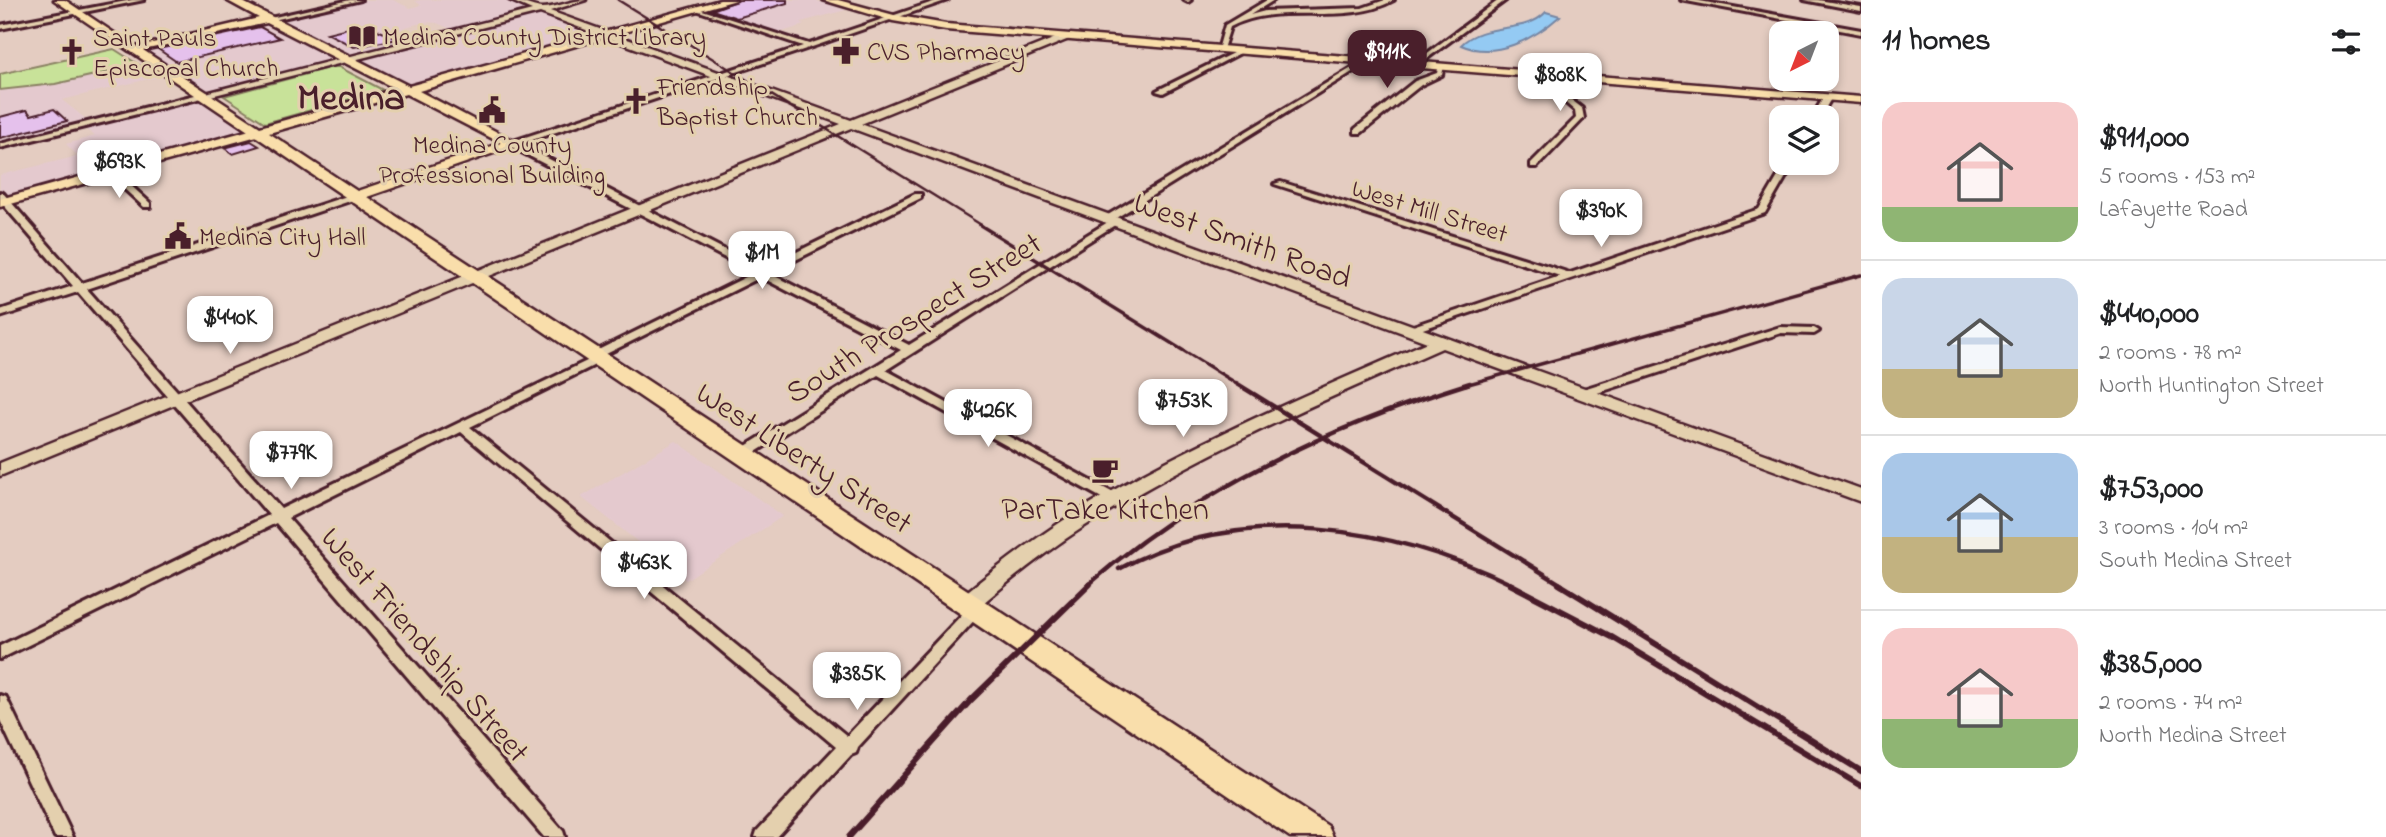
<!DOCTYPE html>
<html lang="en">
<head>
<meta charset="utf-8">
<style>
	:root { --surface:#fff; --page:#f6f6f6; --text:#202124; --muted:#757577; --line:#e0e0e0; --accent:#4a1f2b }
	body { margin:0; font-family:"Indie Flower",sans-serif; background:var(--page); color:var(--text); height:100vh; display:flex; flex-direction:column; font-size:26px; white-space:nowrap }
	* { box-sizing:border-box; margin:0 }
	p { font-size:23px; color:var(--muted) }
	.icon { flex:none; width:38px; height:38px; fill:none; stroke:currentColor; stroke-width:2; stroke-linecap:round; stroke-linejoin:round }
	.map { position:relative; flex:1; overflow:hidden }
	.side { display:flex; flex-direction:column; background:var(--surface); width:525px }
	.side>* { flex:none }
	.needle { width:46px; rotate:222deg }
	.tools { position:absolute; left:1769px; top:21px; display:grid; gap:14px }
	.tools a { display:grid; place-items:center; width:70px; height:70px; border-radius:14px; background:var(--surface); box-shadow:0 4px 10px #0003; font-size:35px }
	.price { position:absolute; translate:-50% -60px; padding:0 16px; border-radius:14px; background:#fff; color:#222; font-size:23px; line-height:46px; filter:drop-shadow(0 2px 4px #0008) }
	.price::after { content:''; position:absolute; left:50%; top:42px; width:21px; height:16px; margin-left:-10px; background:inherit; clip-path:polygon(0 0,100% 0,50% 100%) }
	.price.on { background:var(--accent); color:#fff }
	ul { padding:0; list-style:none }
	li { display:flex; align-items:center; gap:21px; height:175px; padding:0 21px }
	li+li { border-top:2px solid var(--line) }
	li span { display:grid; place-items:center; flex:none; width:196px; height:140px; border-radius:21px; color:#555 }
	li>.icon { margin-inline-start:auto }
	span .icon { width:84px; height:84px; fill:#fffc; stroke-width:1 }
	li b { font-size:30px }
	h2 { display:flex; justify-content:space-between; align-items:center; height:84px; padding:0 21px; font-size:30px }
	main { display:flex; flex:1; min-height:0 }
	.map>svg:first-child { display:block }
</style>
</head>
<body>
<main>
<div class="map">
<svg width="1861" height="837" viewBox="0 0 1861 837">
	<rect width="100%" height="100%" fill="#e4ccc1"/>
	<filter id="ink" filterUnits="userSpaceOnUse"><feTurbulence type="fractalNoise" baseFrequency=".0143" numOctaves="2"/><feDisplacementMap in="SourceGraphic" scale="14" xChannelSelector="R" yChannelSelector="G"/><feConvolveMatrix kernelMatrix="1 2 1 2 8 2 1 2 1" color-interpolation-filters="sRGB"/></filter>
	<g filter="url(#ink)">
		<!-- built -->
		<path fill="#e4c9ce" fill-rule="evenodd" d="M358,0H393L410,8L421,5L415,1L421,0H513L606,34L407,90L347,59L204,95L257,132L6,201L0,195V175L78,156L66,144L95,136L81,126L0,146V90L56,84L150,62L133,49ZM425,22L437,23L456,31L427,39L402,28ZM169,74L202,96L91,123L62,100Z
			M746,0H814L846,10L801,22L804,25L779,33L709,11Z
			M676,441L783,516L686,580L581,497Z"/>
		<!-- green -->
		<path fill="#c8e299" stroke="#898062" stroke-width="2" d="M114,49L139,65L55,84L0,90V74Z
			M332,67H339L383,90L265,123L224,96Z"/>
		<!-- water -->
		<path fill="#94caf3" stroke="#7686a3" stroke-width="2" d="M1546,12L1560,16C1534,39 1495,60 1461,45C1484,21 1525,35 1546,12Z"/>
		<!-- building -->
		<path fill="#e5c1ec" stroke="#4a1f2b" stroke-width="2" d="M739,0H787V3L737,18L712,10Z
			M364,24L398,39L354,47L327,33Z
			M260,27L280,38L177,62L158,49Z
			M54,109L67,121L0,138V117L27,110L31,115Z
			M251,141L259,146L233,154L224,148Z"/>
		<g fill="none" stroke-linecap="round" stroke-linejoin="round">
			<defs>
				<path id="street" d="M132,0H144L0,29V25Z
					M350,0H361L269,21L266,19Z
					M939,0H948L812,47L520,144L762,269L915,194H921V198L769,273L909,345L1108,222H1103V218L1365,60L1370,61L1111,221L1118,223L886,370L1119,496L1121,499L1119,502H1109L878,375L746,458H736L735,455L736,452L901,350L761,277L600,357L603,360L601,362L470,427L847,736L970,606L975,604L980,606L983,610L980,614L858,747L856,753L851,755L776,837H755L757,831L836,747L461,432L288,518L563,831L565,837H544L276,523L0,659V646L269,515L78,292L0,317V310L73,286L0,201V192L3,193L82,283L350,195H356V199L87,289L281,509L589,360L586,357L588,355L754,273L510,146V142L803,46L696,10V8L809,44Z
					M1184,0H1191L1188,2Z
					M1267,0H1274L1250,15L1265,11L1362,8L1385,0H1394C1344,28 1279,0 1230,27L1223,49L1218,50L1225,25Z
					M1499,0H1506L1418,65H1414V63Z
					M1681,0H1694L1861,30V34Z
					M1804,0H1818L1861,7V11Z
					M1239,50L1244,51L1163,93L1156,91Z
					M1439,65L1444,66L1442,75L1421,85L1361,133H1355V129L1415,81L1437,73Z
					M1563,75L1569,76L1560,91L1582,108L1584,118L1537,167H1531V163L1576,118L1575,111L1552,91Z
					M203,93H206V97L0,148V144Z
					M1825,95L1832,97L1820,117H1812Z
					M1786,163H1794L1765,213L1408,334L1403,331L1404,329L1560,276L1274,184L1281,182L1570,273L1759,209Z
					M108,170H114L150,203V207H144L108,174Z
					M1780,327L1814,328L1819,331L1814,334L1781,333L1585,397L1581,398L1575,394L1577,391Z
					M0,695L6,697L73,837H55L0,720Z"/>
				<path id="secondary" d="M509,0C521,0 530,7 542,8C556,8 571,0 586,0L550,11L851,120L1063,35H1069V39L861,124L1861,489V502L1442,348C1320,402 1197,454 1085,526C1046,551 1010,580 975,610L967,612L959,610L956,604L959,598C995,569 1031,541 1070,516C1183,446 1306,395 1427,342L851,128L0,476V463L841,124L540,13L203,98L198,95L532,10Z"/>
				<path id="primary" d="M54,0H65L138,49L129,51Z
					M823,0H838L894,15L946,24L1861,97V103L946,30L893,21Z
					M257,128L263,132L261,135L0,207V199Z"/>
				<path id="highway" d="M226,0H239L409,86L720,0H736L419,91L520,144L367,197L1328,826L1333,837H1290L127,49L259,18ZM267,23L396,89L260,127L143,50ZM406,94L501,143L357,191L269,133Z"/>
			</defs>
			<!-- street casing -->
			<use href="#street" stroke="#4a1f2b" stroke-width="6"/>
			<!-- secondary casing -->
			<use href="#secondary" stroke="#4a1f2b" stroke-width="5"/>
			<!-- primary casing -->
			<use href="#primary" stroke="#4a1f2b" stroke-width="5"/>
			<!-- highway casing -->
			<use href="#highway" stroke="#4a1f2b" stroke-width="5"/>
			<!-- street -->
			<use href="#street" fill="#e4d0ae" fill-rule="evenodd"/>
			<!-- secondary -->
			<use href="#secondary" fill="#e4d0ae" fill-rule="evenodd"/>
			<!-- primary -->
			<use href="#primary" fill="#f9deab" fill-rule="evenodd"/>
			<!-- highway -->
			<use href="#highway" fill="#f9deab" fill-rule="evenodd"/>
			<!-- rail-far3 -->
			<path stroke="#4a1f2b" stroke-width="2.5" d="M618,0L983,226"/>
			<!-- rail-far2 -->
			<path stroke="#4a1f2b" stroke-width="3.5" d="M980,225L1239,385
				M1465,385L1861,275"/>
			<!-- rail-far1 -->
			<path stroke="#4a1f2b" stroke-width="4.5" d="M1236,383L1562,585
				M1119,569C1241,501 1393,526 1513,585
				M1088,585C1200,487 1329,427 1470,383"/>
			<!-- rail -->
			<path stroke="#4a1f2b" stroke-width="6" d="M1510,584L1610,636L1861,786
				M1559,584L1861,771
				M849,837L971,700L1090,584"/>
		</g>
	</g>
	<!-- icons -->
	<defs>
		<symbol id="library-bare" viewBox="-9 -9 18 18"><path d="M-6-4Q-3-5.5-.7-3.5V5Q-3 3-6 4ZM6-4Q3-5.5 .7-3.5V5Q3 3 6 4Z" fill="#4a1f2b" stroke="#e4d0ae" stroke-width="2.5" paint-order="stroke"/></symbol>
		<symbol id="pharmacy-bare" viewBox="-9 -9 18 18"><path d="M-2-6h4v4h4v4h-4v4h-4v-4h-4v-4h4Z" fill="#4a1f2b" stroke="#e4d0ae" stroke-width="2.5" paint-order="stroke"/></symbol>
		<symbol id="church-bare" viewBox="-9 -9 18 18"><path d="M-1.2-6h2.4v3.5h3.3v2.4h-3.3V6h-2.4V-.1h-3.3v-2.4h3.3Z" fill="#4a1f2b" stroke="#e4d0ae" stroke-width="2.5" paint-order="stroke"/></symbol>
		<symbol id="civic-bare" viewBox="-9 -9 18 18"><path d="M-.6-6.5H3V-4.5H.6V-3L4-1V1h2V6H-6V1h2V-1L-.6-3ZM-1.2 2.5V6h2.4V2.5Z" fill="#4a1f2b" stroke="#e4d0ae" stroke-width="2.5" paint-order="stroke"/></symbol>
		<symbol id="cafe-bare" viewBox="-9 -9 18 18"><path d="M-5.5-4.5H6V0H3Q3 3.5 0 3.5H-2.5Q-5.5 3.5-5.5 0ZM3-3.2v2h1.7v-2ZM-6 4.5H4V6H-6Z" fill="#4a1f2b" stroke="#e4d0ae" stroke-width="2.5" paint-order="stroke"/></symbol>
	</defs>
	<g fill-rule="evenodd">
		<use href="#library-bare" x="343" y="17" width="38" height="38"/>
		<use href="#pharmacy-bare" x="827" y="32" width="38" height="38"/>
		<use href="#church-bare" x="53" y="33" width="38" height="38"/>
		<use href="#church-bare" x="617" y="82" width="38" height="38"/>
		<use href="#civic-bare" x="473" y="91" width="38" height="38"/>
		<use href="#civic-bare" x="159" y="217" width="38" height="38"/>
		<use href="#cafe-bare" x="1086" y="451" width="38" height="38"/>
	</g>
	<g text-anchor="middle" stroke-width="6" stroke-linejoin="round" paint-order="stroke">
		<!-- far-poi labels -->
		<g font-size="26" fill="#4a1f2b" stroke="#e4d0ae" text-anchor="start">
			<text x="383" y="45">Medina County District Library</text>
			<text x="93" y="46">Saint Pauls<tspan x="93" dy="30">Episcopal Church</tspan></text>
			<text x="867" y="60">CVS Pharmacy</text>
			<text x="657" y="95">Friendship<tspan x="657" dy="30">Baptist Church</tspan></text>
			<text x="492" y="153" text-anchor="middle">Medina County<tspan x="492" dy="30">Professional Building</tspan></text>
			<text x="199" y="245">Medina City Hall</text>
		</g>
		<!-- far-street labels -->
		<g font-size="26" fill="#4a1f2b" stroke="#e4d0ae">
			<text transform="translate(1430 210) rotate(17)" y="9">West Mill Street</text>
		</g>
		<!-- street labels -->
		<g font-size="32" fill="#4a1f2b" stroke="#e4d0ae">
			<text transform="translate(1243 239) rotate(20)" y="11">West Smith Road</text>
			<text transform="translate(913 317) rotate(-32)" y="11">South Prospect Street</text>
			<text transform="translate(805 457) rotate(33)" y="11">West Liberty Street</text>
			<text transform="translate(426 644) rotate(49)" y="11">West Friendship Street</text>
		</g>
		<!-- poi labels -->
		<g font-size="32" fill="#4a1f2b" stroke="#e4d0ae">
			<text x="1105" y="519">ParTake Kitchen</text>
		</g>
		<!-- far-town labels -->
		<g font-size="38" font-weight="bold" fill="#4a1f2b" stroke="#e4d0ae">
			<text x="351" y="109">Medina</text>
		</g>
	</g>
</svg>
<div class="tools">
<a><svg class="needle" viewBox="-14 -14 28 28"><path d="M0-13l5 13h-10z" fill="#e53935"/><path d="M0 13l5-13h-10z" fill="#757577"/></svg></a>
<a><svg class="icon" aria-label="layers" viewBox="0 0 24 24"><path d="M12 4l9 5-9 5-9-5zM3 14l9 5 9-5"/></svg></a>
</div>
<b class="price on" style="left:1387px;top:90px">$911K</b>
<b class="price" style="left:1560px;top:113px">$808K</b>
<b class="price" style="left:119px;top:200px">$693K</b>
<b class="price" style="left:1601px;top:249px">$390K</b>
<b class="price" style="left:762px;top:291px">$1M</b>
<b class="price" style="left:230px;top:356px">$440K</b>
<b class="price" style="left:1183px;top:439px">$753K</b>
<b class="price" style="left:988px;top:449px">$426K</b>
<b class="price" style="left:291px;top:491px">$779K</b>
<b class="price" style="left:644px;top:601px">$463K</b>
<b class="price" style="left:857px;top:712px">$385K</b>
</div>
<section class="side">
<h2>11 homes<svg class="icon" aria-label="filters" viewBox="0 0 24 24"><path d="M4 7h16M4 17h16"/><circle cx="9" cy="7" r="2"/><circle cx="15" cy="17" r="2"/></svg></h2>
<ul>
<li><span style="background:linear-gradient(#f6c9c9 75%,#8fb573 0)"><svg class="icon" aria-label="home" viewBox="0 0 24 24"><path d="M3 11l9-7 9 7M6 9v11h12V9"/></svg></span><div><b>$911,000</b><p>5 rooms · 153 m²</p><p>Lafayette Road</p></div></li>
<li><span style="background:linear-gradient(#c9d6e8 65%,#c2b280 0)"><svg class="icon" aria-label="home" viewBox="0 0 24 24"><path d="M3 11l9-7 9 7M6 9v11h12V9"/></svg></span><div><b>$440,000</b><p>2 rooms · 78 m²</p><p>North Huntington Street</p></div></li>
<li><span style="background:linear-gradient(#a9c7e8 60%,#c2b280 0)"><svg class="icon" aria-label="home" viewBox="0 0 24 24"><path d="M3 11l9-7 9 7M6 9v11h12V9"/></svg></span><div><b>$753,000</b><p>3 rooms · 104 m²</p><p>South Medina Street</p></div></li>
<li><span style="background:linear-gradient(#f6c9c9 65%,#8fb573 0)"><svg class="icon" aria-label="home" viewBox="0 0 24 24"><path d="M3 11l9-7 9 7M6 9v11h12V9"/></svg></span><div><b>$385,000</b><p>2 rooms · 74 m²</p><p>North Medina Street</p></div></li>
</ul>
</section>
</main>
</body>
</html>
